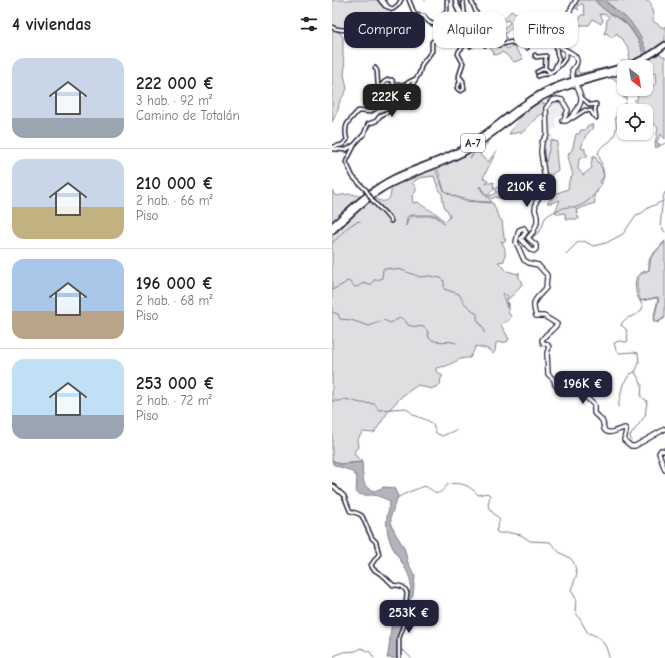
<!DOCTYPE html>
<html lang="es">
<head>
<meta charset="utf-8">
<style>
	:root { --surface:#fff; --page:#f2f2f2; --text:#202124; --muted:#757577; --line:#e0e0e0; --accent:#22223b }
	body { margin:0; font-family:"Comic Neue",sans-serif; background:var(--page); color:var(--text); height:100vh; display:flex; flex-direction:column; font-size:15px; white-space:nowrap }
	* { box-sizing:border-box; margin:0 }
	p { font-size:13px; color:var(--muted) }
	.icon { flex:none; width:22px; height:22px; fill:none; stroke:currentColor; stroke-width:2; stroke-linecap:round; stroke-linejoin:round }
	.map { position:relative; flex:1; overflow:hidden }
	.panel { display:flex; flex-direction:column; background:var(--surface); width:332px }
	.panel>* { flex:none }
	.guide { position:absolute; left:12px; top:12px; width:261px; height:36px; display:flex; gap:8px }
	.needle { width:26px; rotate:149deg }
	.tools { position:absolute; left:285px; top:60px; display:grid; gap:8px }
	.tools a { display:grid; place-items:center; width:36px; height:36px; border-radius:8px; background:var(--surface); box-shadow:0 1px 3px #0004; font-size:20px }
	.price { position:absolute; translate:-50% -34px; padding:0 9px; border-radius:8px; background:var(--accent); color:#fff; font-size:13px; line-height:26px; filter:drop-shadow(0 1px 2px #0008) }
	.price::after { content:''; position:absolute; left:50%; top:24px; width:12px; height:9px; margin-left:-6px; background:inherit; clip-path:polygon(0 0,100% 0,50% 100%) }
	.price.active { background:#222; color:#fff }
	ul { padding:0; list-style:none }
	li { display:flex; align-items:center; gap:12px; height:100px; padding:0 12px }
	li+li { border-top:1px solid var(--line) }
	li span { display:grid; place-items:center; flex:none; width:112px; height:80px; border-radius:12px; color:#555 }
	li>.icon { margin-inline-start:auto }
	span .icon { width:48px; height:48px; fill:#fffc; stroke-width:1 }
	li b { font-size:17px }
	h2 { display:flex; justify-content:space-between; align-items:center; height:48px; padding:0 12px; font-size:17px }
	.chip { padding:0 14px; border-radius:12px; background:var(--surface); box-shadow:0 1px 3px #0004; font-size:14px; line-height:36px }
	.chip.active { background:var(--accent); color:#fff }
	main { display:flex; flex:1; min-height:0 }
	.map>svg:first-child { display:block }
</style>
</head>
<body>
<main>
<section class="panel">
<h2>4 viviendas<svg class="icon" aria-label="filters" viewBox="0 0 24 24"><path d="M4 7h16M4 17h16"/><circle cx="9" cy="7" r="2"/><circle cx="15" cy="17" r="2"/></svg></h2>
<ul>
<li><span style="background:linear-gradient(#c9d6e8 75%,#9aa5b1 0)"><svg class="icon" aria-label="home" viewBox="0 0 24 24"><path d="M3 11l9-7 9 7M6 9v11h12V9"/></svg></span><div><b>222 000 €</b><p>3 hab. · 92 m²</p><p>Camino de Totalán</p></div></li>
<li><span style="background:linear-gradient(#c9d6e8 60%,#c2b280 0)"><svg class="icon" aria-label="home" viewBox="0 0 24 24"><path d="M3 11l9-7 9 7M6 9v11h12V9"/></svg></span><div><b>210 000 €</b><p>2 hab. · 66 m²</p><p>Piso</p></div></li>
<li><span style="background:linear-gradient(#a9c7e8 65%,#b9a48a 0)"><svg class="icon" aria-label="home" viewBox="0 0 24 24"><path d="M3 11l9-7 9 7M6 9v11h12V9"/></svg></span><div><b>196 000 €</b><p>2 hab. · 68 m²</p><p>Piso</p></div></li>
<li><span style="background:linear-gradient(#bfe0f5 70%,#9aa5b1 0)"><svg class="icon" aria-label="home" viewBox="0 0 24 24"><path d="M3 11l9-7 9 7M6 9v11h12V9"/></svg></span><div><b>253 000 €</b><p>2 hab. · 72 m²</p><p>Piso</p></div></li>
</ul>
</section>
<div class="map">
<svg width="333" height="658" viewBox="0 0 333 658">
	<rect width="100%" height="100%" fill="#fff"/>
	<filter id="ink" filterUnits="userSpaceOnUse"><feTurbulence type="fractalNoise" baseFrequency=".025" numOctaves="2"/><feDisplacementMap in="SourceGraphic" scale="8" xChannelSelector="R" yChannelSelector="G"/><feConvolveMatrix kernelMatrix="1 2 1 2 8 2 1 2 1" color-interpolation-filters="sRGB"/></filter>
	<g filter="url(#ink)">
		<!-- built -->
		<path fill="#eeeef1" d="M225,100L229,101L231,104L232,112L230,115L224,118L225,129L220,130L221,135L215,162L212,159V142L217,136L215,108L221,101Z"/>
		<!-- green -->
		<path fill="#dfdfe2" stroke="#80808e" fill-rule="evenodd" d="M0,0H45L52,7L53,6V8L63,9C57,15 50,16 50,27L46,19C42,20 43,23 39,25C33,29 6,29 0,26Z
			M245,0H263L267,5L285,18L292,22L297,27L309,45L313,65L312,67H292V89H295L294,100L292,98L288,84L279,78V75L275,69L240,78L241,72L246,62L237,50C248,54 246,62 246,71L247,73H250L286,65L290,61H296L298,52L290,38L286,36L285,33L281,37H278L275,33L272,34L274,28L275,19L277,17L275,15L268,14L271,20L269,24L261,19L257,25H245L244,24L248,19L249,15H253L251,4H248L245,7L247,10L242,7Z
			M273,0H313L319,3C319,10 322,14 321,21L331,28L333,26V43L325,50L330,56H333V139L329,134L325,141V143L328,144L326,146L323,144L326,128C322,123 320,123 314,124V111H309L308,107L302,100H305L306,91L313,95L324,83L323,78L324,74L318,73C318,60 317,61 313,50C304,24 292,17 273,0Z
			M179,11L189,15L190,19L173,34L176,43L167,45L164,34L178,23L176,20L169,22Z
			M0,28L9,34L11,37V56L13,67L12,74L15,89L7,103L6,110L0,122Z
			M152,42H164L165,47L172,45L175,49L179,47V46L181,45L191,59L182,62L172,53L169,52L165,55L162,54L159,49Z
			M206,102L215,104L212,114L207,115L191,132L177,134L191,112Z
			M216,121L217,136L212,142V159L214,162L219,140L226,142L224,151L226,170L220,174L219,178L216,181L218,174L212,173L210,154L211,142L215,137Z
			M256,125H261L260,129L254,135L249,148L253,149V153L255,154L256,156L247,159L246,169L251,175L260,168L259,163L262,155L270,168L272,177L268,181L269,185L265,190L266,191L262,195L263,203L244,210L247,219H234L233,213L226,214L223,212L228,200L219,203H215L225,193L236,189L237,181L241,175L236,157L237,153L240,150L244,134H247L249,130H253Z
			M156,139L155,144L148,150L149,156L156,162L165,150L151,178L156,180L154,184L162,182L161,187L175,188L173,199L163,197L160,199L154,195H161L165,192L163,188L158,192V193L154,194L151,191L148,186L147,187L153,195L160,202C145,202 124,200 112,190L106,170L104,171L112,191L132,201L161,203L165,213V215L170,221L172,237L174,240L171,242L169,241C174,248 174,253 172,261L166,262L175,271L186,274L187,272V277L190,284L183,293L175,300V305L174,299L176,296L170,293L175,308L176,303V312L179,316C177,323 172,321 169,325L177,339L176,341L170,343L166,342L164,343L163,351L161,354L156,349L144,346L138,358C128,357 122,363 114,366C111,367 107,367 104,368V371L111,376L109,378L108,385L99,389L86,385L70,396L58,409L42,433L31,432L25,440L26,447L22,452L24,456L30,462L8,464L0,460V233L41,197C54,206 60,200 59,186L144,148L138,158L141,155L146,146ZM102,176L106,188L110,194L112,206L118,215L117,218H116L112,223L103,216H79L76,219L74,226L75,218L76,216L81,215H103L112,221C105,211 94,210 86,202L81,203L80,196L84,191V187L80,183L87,178Z
			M0,190L3,196C13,195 20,192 29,197L0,224Z
			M333,242V317L325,322L322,321V319L327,298L325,297L309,301C306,295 302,280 308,275C310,273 314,272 317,270L319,257Z"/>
		<!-- water -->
		<path fill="#b4b4bc" stroke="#7a7a88" d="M263,0H271L298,21L308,36L319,62L318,66L314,70V67H312L313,65C311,60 311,55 310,50C308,40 299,26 291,21C281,15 270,10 263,0Z
			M0,460L8,464L30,462C32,474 27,488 43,491L52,487L62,488L66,496L59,515V522L63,533L72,547L76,563L83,576L81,596L73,606L68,621L66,658H55C59,644 57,629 62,616C66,604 80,598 79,584C77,567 61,554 57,538C55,531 54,523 55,516C56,511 58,507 58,501C52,498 47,496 41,495C35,495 30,496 24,493L25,477C16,466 11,470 1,464Z"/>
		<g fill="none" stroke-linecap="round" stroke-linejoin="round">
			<!-- stream -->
			<path stroke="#7a7a88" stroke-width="1" d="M93,0V1
				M323,145L324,148L333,143
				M270,165L266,153C269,146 272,145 277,142C284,137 286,125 283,118L286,114V110L295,102
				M333,192C329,201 330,215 328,225L333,232
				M201,237C203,235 206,233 208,231C211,227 211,220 214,217C218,213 231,207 237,207C240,206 242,208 245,207C258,203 278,181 270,167
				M333,241L320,255L317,260V270C314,271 310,272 307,274C301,279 303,295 308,301L324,298L326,299L321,320L325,323L333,318
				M0,243C9,236 16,223 28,221
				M234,254L245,243L252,241L261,246L274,243L291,234L304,215L310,213L316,208L331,201
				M0,290L10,285L15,281L18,282L21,286L25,287C34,281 30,284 39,285L42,280H46L50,278L51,270L52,268L70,270L88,277L97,276L109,278L112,281V289L127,294L132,303L145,314V319L152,329V333
				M0,312L6,314L8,319L19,320L37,326L52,320L58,323L68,318L72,319L76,325C81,327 86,326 92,327L96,332L97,338C106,345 114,339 124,343
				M303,372L310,385L309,397
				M0,401H7L13,399L29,403L43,404L46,410L74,408L82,415L97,421L101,425L104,433L110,436L124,430
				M286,407L291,384L298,374L303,372L307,363L306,353L301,352L288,353L284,350L282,343L287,341L294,342L296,341L294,329L289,325C293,314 308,318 311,307L308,301
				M299,440L298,436L313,416L315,401L311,398
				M65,498C73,493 83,490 92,486C105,491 104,500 116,484C128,482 138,485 146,495L155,493L158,495L156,506L161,513L168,519L164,531L166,533H179L189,535L198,541L218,542L227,552L238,558L242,563L245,574L239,590L244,599L243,611L256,633C269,636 275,645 277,658
				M69,650L72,651L79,658
				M0,657L11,652L24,651L29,648L38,652L42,658"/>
			<defs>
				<path id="minor" d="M48,0L53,6L61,9L66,5L69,0
					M51,0L56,7
					M77,0L83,15L92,16C97,24 102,27 111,20
					M123,0L131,16L133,18
					M131,0L133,18
					M139,0C142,7 144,12 146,18
					M125,3L124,5L127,13
					M112,14L120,18L121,28L119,36
					M120,18L130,28L127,37
					M111,20L110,17L115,10V0
					M138,21L144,27
					M139,21L146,18L147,19L152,29L162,33L165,44L167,45L179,42L183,44L188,43L195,48
					M0,27C7,32 33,30 41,25C42,24 44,22 45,21H46L48,24V33
					M130,28L133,24V19
					M147,29L149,38L153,45
					M138,35L141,24
					M149,39L164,37
					M134,41L138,46L144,41L147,37H149
					M203,55L204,57L214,56L213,68
					M43,68L45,71L46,86H49C52,81 55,79 60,80L62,85L65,86
					M223,68L227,59L225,54L224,42
					M205,72L213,68L218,72
					M206,76C209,74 211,75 215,74C223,71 237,59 234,51
					M127,90L125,88L128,82L127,78
					M129,91L132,89L131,81L127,76L131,63L126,54L127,51L133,44L134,33L137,25L133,18
					M249,97L258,105L264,104L263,110L264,118
					M239,118H241L253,110L259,111L262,116
					M0,147L10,145L15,140C11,125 16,122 26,111L38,112L49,105L54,103L57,93L61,91L66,85H73L77,82L83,79
					M0,149L14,150L22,145
					M34,190L21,177L14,162L23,144L32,134L36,124L44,121L48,116L57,111L69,96L77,90L87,74L90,64L100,51V42C106,35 116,36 116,26L111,20
					M41,201C47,208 53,212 59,221
					M0,485L12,496L18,511L27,514L30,516L40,538L44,542L47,554L39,565L41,569L53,577L61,585C68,586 72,585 75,593L71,627L67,638V658"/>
				<path id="major" d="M241,78L240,70C242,68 245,64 245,61C244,49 223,52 223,35L239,9L244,0
					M244,84C246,88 248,92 249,97C250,105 241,117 234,121H231L236,110L230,100L225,99L220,100L214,108L215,135L210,142L209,152L214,187L204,202L203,210L205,216V223L201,232L196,238L204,245V249L202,251L199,250L189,239L194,232L192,228L187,230L184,242L192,260L197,263L206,265L215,275L214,288C206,298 198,299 204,316H212L225,324C223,329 214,333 210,340L211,343L215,344L217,347L215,353L216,374L222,380L223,385L229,389L238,387L244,393L250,391H252L254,397L262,405V413C264,416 267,417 269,419C272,422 271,425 272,429C276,437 287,428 293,428L294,431L292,440L299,446H303L333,429
					M333,451L329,450L327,453L333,470"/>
				<path id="highway" d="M0,226C20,208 38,190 62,178C85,167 110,161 132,148C163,130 187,103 220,88C244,77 271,74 296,65C309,61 321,54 333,45
					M0,231C16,217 30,201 48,190C75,173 106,167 134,151C159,137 179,117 203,101C230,85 259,80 289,71"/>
			</defs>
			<!-- minor casing -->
			<use href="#minor" stroke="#22223b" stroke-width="5.5"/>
			<!-- major casing -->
			<use href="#major" stroke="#22223b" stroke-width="6"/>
			<!-- highway casing -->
			<use href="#highway" stroke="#22223b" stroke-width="8"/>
			<!-- minor -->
			<use href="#minor" stroke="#fff" stroke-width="2.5"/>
			<!-- major -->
			<use href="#major" stroke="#fff" stroke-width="3.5"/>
			<!-- highway -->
			<use href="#highway" stroke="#fff" stroke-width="4.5"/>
			<defs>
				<path id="minor-bridge" d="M34,190L41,201"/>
			</defs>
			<!-- minor-bridge casing -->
			<use href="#minor-bridge" stroke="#22223b" stroke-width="5.5" stroke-linecap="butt"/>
			<!-- minor-bridge -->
			<use href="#minor-bridge" stroke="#fff" stroke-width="2.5"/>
		</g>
	</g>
	<g text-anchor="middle" stroke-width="3.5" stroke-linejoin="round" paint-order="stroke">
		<!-- shield labels -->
		<rect fill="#fff" stroke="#646476" stroke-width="1" x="129" y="134" width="24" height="18" rx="3"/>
		<g font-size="11" font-weight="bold" fill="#22223b">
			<text x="141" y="147">A-7</text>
		</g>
	</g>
</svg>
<div class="tools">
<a><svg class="needle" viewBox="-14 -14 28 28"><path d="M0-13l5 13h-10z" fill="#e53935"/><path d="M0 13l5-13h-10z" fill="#757577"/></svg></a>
<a><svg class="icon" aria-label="locate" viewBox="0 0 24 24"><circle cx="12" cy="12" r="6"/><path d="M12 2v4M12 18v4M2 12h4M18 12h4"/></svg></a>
</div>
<b class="price active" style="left:60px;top:118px">222K €</b>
<b class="price" style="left:195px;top:208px">210K €</b>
<b class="price" style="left:251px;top:405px">196K €</b>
<b class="price" style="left:77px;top:634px">253K €</b>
<div class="guide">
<a class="chip active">Comprar</a>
<a class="chip">Alquilar</a>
<a class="chip">Filtros</a>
</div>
</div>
</main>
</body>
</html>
